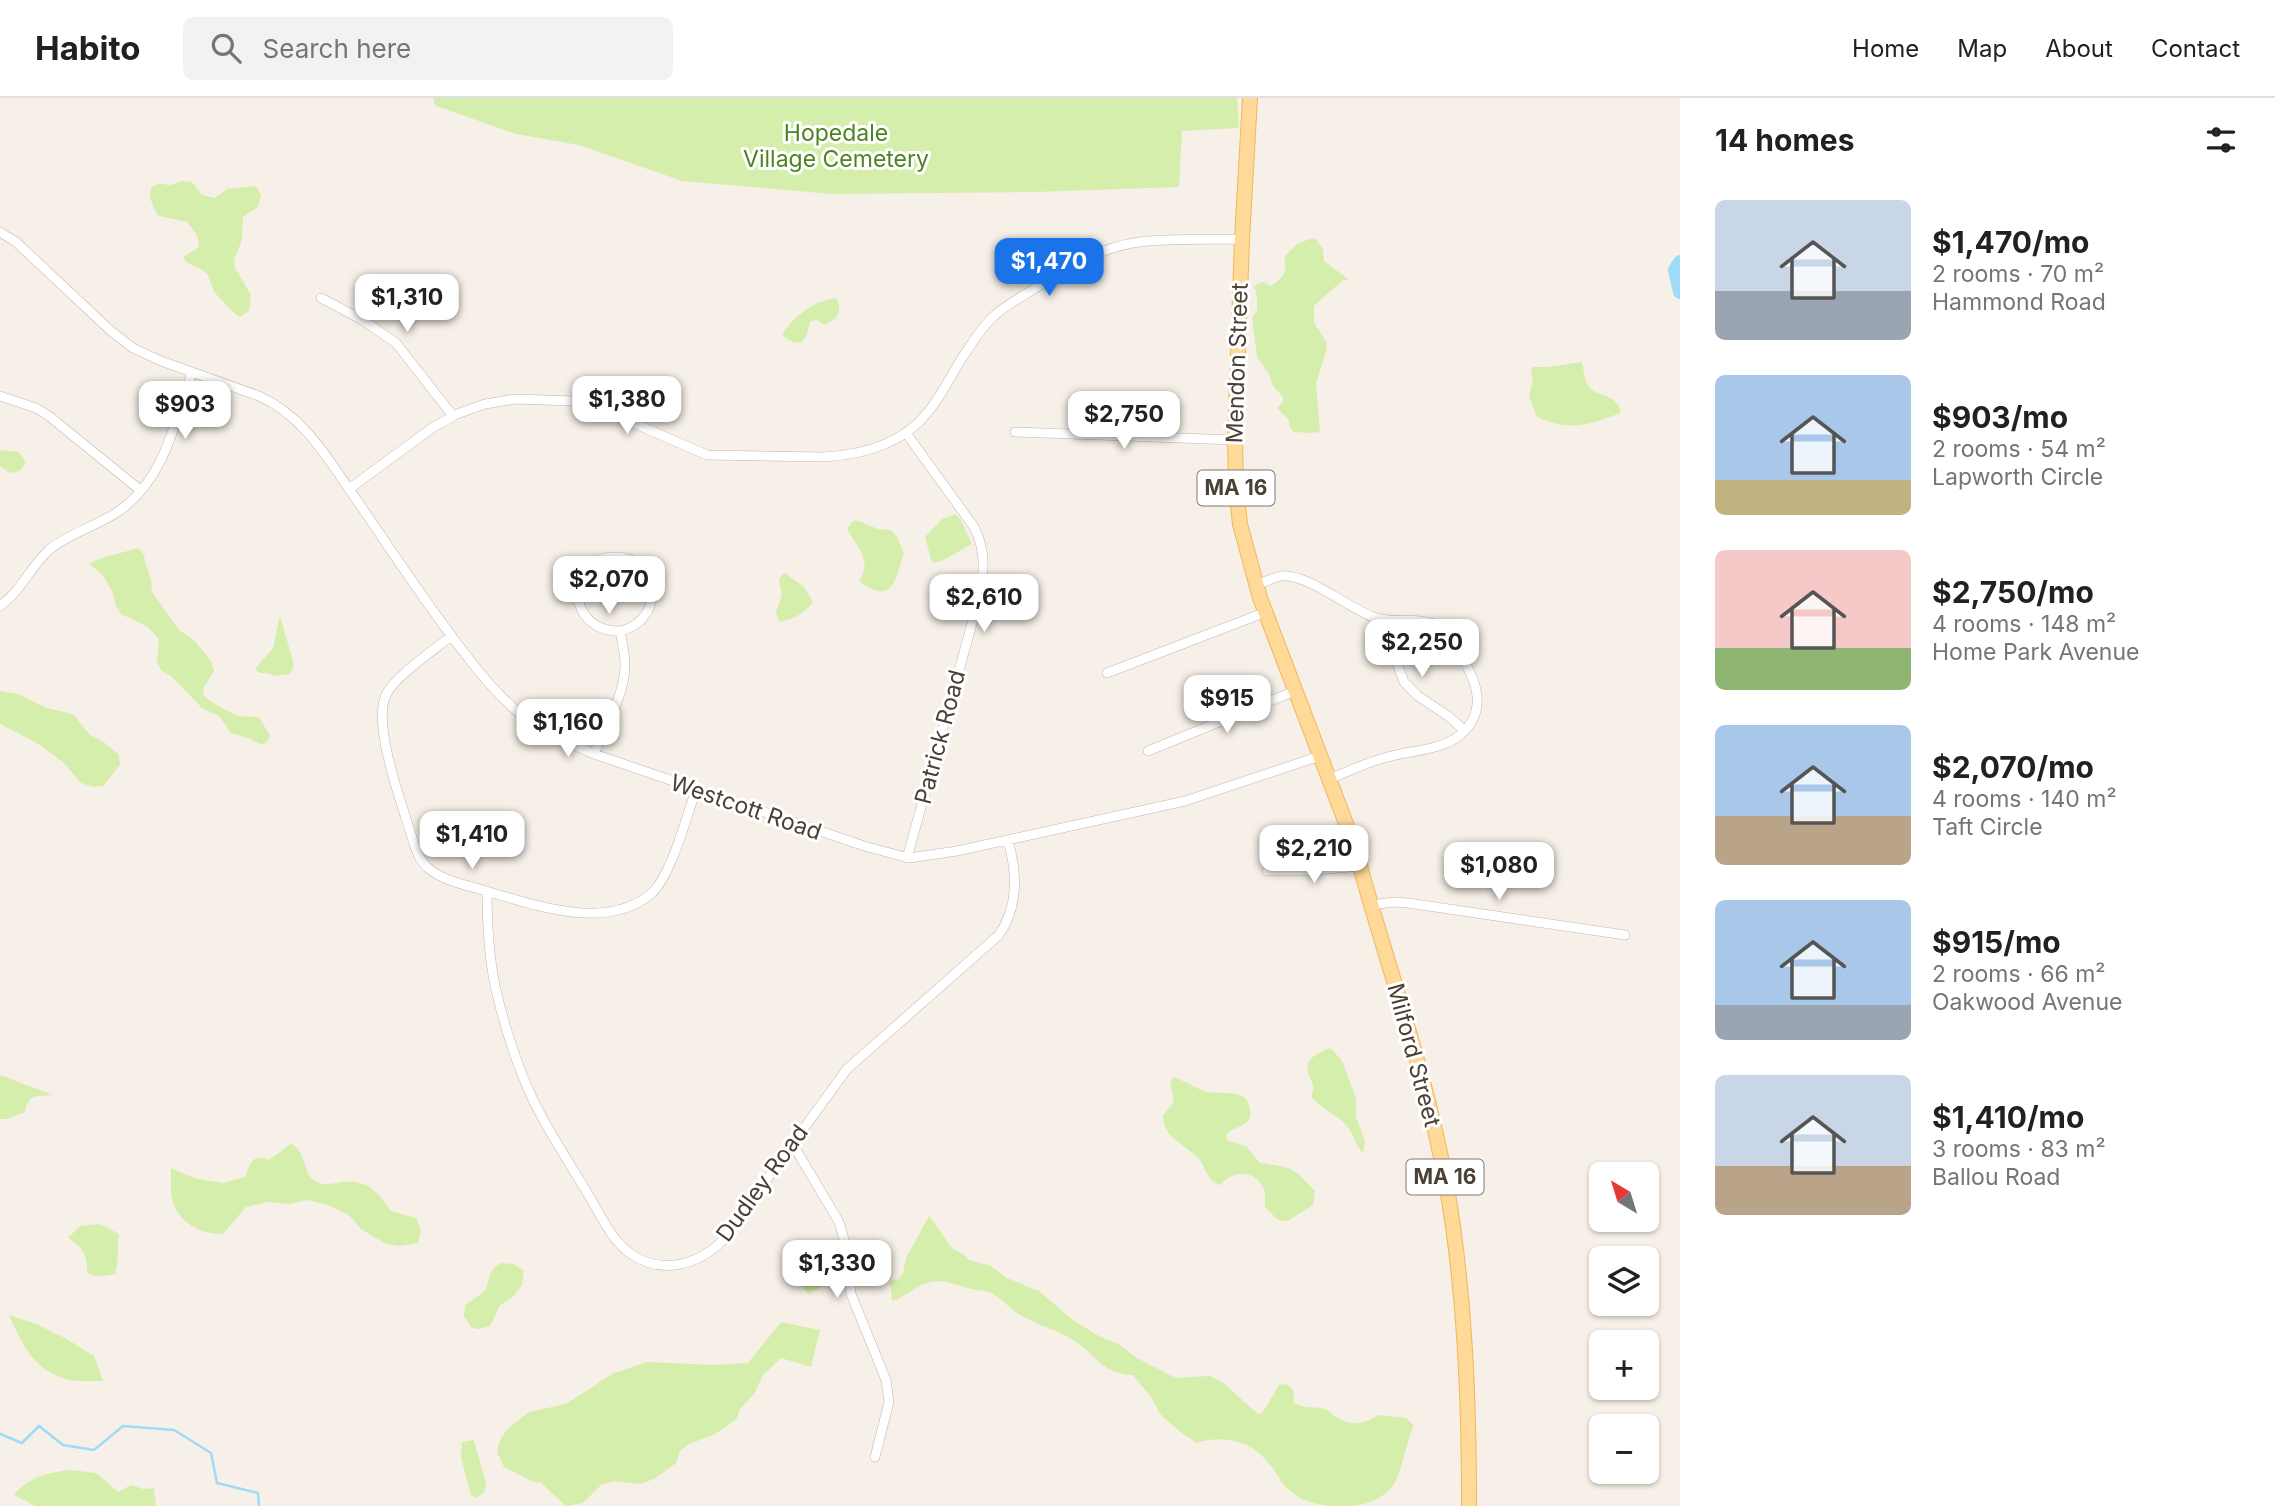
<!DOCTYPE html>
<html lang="en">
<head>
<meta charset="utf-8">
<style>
	:root { --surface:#fff; --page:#f2f2f2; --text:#202124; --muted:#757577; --line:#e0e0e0; --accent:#1a73e8 }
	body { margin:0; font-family:Inter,sans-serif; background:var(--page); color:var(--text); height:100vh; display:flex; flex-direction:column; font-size:26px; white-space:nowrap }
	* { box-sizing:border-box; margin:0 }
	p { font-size:23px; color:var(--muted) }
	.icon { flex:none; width:38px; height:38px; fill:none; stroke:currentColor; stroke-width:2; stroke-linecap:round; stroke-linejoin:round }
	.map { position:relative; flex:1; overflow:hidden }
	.details { display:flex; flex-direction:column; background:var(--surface); width:595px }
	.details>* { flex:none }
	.needle { width:46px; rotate:322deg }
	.controls { position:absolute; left:1589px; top:1064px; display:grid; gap:14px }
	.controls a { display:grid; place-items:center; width:70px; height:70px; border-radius:10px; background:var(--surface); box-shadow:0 2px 5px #0004; font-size:35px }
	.price { position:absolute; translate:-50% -60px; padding:0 16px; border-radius:14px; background:#fff; color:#222; font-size:23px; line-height:46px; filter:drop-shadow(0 2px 4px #0008) }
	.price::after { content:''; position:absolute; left:50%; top:42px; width:21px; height:16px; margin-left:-10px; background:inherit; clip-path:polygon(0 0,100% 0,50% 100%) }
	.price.current { background:var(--accent); color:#fff }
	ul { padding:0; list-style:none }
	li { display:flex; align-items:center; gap:21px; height:175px; padding:0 35px }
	li span { display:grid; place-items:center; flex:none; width:196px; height:140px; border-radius:10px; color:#555 }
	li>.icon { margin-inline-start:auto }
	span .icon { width:84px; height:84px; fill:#fffc; stroke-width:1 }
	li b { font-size:30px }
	h2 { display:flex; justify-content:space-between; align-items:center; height:84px; padding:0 35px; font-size:30px }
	header { display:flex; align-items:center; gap:42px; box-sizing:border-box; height:98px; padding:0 35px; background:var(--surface); border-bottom:2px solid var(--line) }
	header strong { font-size:33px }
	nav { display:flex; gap:38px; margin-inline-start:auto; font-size:24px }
	.search { width:490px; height:63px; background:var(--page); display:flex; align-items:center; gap:18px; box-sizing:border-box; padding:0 24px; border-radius:10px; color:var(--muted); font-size:26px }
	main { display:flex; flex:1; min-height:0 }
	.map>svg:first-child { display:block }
</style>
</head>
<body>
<header>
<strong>Habito</strong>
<div class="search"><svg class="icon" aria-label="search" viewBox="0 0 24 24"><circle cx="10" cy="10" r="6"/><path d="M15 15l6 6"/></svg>Search here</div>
<nav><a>Home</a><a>Map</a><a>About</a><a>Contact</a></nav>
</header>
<main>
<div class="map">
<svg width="1680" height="1408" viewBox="0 0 1680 1408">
	<rect width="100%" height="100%" fill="#f6f0e8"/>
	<!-- green -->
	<path fill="#d6eeac" d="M434,0H1237L1239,30L1182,33L1179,89L1035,94L832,96L682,83L579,47L516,36L434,7Z
		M182,83L192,84L202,97L215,100L227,91L256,88L261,97L258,109L243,119L242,142L234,162L235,170L251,197L249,213L240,219C234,216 221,201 216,196C211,190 211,180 206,175C199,168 188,169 183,159L198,150C201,139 193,132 187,124L159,118C154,111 142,90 158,86C162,85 166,87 170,87C174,86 178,84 182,83Z
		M1312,140L1316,141L1323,151L1324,163L1349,182H1343L1314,208V225L1326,243L1327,250L1316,286L1320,334L1311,335L1294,334L1289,328V322L1277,310L1283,304V299L1273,288L1269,276L1257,259L1252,220L1257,212V199L1254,188L1263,184L1271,188C1284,179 1288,174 1284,159L1297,146Z
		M836,200C844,212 837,222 825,227L817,222L810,224C805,245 803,251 782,238C791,219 816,202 836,200Z
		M1582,264C1584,272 1584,285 1591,291C1602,299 1619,298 1621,315C1588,327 1571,334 1537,319L1529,299L1533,281L1531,276L1532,269H1547Z
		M0,352L19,354L26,365L20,373L10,375L0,368Z
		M955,416L960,421L972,446L942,463L932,465L925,439L942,421Z
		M856,422L878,431L891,432L897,439L904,455C895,483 892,508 859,483C873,463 857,449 847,431L852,424Z
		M138,450L145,458L144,461L151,481L152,494L179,532L194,542L211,563L214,573L204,589L203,597C210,604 232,616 240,618C246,619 253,618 259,619L270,638L267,644L262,647L251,641L231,635L219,618L202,610L172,579L162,573L157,565L159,541L148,529L121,516L116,508L112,493L102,476L89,466C102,458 123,455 138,450Z
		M785,475L804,489L813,504C806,515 791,522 779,524L776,514L782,497L779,482L781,478Z
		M280,518L294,567L290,576L275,578L267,575H260L255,571L273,550Z
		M0,593L18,596L47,610L73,616L90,637L105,645L119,657L120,667L103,688L93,689L81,685L64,665L37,645L0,626Z
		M1331,950L1342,963L1356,1000V1019L1365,1043L1363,1055C1355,1047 1354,1036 1346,1027C1335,1015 1320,1011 1311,998C1312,995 1314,991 1313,987C1313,986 1309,978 1309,977C1303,961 1318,954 1331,950Z
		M0,977L53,997C36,999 28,995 25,1014L7,1021H0Z
		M1174,979C1184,983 1194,989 1204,993C1220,998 1248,988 1250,1012C1251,1016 1251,1020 1248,1023C1242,1030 1231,1029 1226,1038L1228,1043L1246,1048L1260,1065C1293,1070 1292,1068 1315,1093L1313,1107L1288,1123L1278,1122L1265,1109C1265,1104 1266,1096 1264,1091C1255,1072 1233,1071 1221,1087C1205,1084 1207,1068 1197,1059C1183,1045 1163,1040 1163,1017L1174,1004L1170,984Z
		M292,1045C296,1049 300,1053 302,1058C306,1067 306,1078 315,1083C322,1088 328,1086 336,1085C365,1080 376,1091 391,1113L416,1120L421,1132L418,1145L400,1148L386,1146L361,1131L349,1117L328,1107L307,1102L289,1106L268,1104L246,1109L223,1136C202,1137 180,1125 173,1105C170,1094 171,1081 171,1070L194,1080L223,1085L245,1079C250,1065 253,1055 269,1062Z
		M929,1118C937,1127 943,1138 950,1148C955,1154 964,1154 969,1162L991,1168L1007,1180L1039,1193L1073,1222L1097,1237L1118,1246L1137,1260L1176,1280L1209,1278L1222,1284L1258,1316L1263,1314L1279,1287L1286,1286L1293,1291L1294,1305C1306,1312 1316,1307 1327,1312C1330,1313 1332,1317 1336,1319C1351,1328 1363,1327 1378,1317L1406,1320L1414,1328C1405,1345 1403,1374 1392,1389C1382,1401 1364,1408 1349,1408C1333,1408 1316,1408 1302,1401C1279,1388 1281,1379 1266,1362C1249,1342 1221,1337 1197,1345L1179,1333L1160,1316L1151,1299L1133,1277C1105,1276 1099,1262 1079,1246C1063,1233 1040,1229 1022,1218C1011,1212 1003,1202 992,1195C986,1192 979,1193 972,1191C958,1188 945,1181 930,1184C917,1187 906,1199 892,1203L890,1183L898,1181L903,1175L906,1160Z
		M99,1126L119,1136C117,1149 119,1164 115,1176C106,1177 94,1181 87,1174C87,1156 82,1148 68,1140L80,1128Z
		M825,1161L835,1166L837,1174L821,1189L808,1196L803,1190V1184Z
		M502,1165L513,1166L524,1172L522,1187L512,1200L500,1207L490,1228L479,1231L472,1230L464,1218L465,1207L485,1193C490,1182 488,1170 502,1165Z
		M9,1217L36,1226L65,1240L94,1258L103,1283C91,1283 76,1284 65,1281C32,1270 22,1246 9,1217Z
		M781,1224L820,1232L811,1269L781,1260L763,1277L754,1296L740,1311L737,1321L715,1336L689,1346L680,1353L676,1365L654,1381L640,1386L614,1383L601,1387L583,1405L566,1408L541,1385L531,1383L504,1369L497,1354L499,1344L507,1331L529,1314L566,1306L612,1276L647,1264L714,1267L748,1265Z
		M474,1342L486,1386L484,1394L476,1400L471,1397L461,1360L462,1344Z
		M71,1372L96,1375L118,1394L131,1387L143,1391L154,1390L156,1408H35L14,1397C28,1379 50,1374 71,1372Z"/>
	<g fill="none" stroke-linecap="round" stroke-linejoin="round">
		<!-- stream -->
		<path stroke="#9edbf9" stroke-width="2.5" d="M0,1336L22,1345L39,1328L63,1347L94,1352L123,1328L174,1332L211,1355L217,1385L258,1395L259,1408"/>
		<!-- river -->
		<path stroke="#9edbf9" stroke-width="14" d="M1680,164L1675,172L1680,194"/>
		<defs>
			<path id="street" d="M0,134L16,144L112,234L133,250L161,263L259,298C304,318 328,361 356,401C389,449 421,498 456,544C478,573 502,604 532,625C551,638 573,647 594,656L864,748L909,760L957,753L1185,703L1320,658
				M321,200L361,221L396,245L453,318
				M0,298L36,310L49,318L140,392
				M1015,334L1235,342
				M906,335L974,429C987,454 984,477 978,504L907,760
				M349,391L432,330L457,316L485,306L515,301L574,303L608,314L707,357L823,359C861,357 903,346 928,314C941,298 951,278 962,260C972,246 981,229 994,218C1006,207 1021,199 1034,191C1066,171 1102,148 1140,144C1173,140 1208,142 1242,141
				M1256,487C1264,484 1273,480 1281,478C1306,475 1349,510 1373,519C1391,526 1412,519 1431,525C1443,529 1450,541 1457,551C1474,578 1491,611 1460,637C1439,654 1408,652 1384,660C1365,665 1347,674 1329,681
				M0,508C22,492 30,469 49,452C69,435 97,428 119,413C165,381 175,323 192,274
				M1388,522L1395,560L1404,584L1418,598L1448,618L1464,632
				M451,538C434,552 397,577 387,595C370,625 404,711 414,746C417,754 420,763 427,769C442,783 467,787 486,793C535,807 607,834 652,795C672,776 686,719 696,692
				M1107,575L1266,514
				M1148,653L1295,593
				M594,656C605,629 625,597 625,567C625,555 622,544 620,533C566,534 564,461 613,459C660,456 667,523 620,533
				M1267,773H1306L1360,768
				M487,793C487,825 489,857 495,888C504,927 517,968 534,1004C550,1036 570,1066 588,1096C600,1116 611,1142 631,1156C661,1177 698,1167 722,1143L847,971L999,837C1019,807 1017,775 1008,742
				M1372,807L1393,804L1408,805L1625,837
				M792,1045L839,1124L848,1155L851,1196L886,1282L889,1304L875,1359"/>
			<path id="primary" d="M1250,0L1242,141L1235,342L1236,390L1240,426L1260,500L1347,728L1358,761C1388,870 1427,978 1447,1090C1465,1195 1469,1301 1469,1408"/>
		</defs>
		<!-- street casing -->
		<use href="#street" stroke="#c2b7a9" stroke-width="10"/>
		<!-- primary casing -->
		<use href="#primary" stroke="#f1b75a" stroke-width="16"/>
		<!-- street -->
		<use href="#street" stroke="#fff" stroke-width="9"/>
		<!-- primary -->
		<use href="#primary" stroke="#ffd997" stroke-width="14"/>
	</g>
	<g text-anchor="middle" stroke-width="6" stroke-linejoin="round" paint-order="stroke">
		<!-- shield labels -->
		<g fill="#fff" stroke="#807972" stroke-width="2">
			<rect x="1197.5" y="372.5" width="77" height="35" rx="5"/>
			<rect x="1406.5" y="1061.5" width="77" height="35" rx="5"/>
		</g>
		<g font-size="21" font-weight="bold" fill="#4a4035">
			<text x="1236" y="397">MA 16</text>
			<text x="1445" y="1086">MA 16</text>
		</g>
		<!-- park labels -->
		<g font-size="23" fill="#4f8321" stroke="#fff">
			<text x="836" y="43">Hopedale<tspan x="836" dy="26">Village Cemetery</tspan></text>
		</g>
		<!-- street labels -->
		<g font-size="23" fill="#4a4035" stroke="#fff">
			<text transform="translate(1237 265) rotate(-88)" y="8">Mendon Street</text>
			<text transform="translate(940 639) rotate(-75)" y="8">Patrick Road</text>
			<text transform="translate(746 709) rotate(19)" y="8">Westcott Road</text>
			<text transform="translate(1414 957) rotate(75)" y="8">Milford Street</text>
			<text transform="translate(762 1085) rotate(-54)" y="8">Dudley Road</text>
		</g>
	</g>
</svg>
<div class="controls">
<a><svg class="needle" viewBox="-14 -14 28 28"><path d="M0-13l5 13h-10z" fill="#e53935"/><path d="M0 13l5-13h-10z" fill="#757577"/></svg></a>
<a><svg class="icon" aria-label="layers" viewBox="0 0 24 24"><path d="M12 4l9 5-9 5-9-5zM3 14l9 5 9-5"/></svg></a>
<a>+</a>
<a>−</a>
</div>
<b class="price current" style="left:1049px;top:200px">$1,470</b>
<b class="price" style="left:407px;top:236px">$1,310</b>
<b class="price" style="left:627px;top:338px">$1,380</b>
<b class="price" style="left:185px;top:343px">$903</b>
<b class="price" style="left:1124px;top:353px">$2,750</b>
<b class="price" style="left:609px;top:518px">$2,070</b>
<b class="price" style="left:984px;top:536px">$2,610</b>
<b class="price" style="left:1422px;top:581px">$2,250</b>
<b class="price" style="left:1227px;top:637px">$915</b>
<b class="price" style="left:568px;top:661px">$1,160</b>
<b class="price" style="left:472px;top:773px">$1,410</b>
<b class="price" style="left:1314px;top:787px">$2,210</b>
<b class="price" style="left:1499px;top:804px">$1,080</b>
<b class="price" style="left:837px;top:1202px">$1,330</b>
</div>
<section class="details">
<h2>14 homes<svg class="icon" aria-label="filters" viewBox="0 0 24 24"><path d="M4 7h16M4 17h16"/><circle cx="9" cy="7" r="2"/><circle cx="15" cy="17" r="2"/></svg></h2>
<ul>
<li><span style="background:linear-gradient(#c9d6e8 65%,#9aa5b1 0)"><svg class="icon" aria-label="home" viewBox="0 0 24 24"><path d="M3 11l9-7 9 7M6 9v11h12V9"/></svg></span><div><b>$1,470/mo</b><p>2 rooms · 70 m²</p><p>Hammond Road</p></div></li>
<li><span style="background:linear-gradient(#a9c7e8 75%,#c2b280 0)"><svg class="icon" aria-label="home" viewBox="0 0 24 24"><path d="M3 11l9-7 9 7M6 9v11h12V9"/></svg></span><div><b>$903/mo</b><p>2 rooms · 54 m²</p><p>Lapworth Circle</p></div></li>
<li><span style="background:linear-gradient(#f6c9c9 70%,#8fb573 0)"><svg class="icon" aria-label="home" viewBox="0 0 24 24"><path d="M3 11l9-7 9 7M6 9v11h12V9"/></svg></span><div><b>$2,750/mo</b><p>4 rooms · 148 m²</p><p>Home Park Avenue</p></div></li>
<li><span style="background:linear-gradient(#a9c7e8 65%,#b9a48a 0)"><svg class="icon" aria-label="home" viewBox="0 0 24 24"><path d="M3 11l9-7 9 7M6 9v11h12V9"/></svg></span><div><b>$2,070/mo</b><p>4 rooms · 140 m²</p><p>Taft Circle</p></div></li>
<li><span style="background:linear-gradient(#a9c7e8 75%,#9aa5b1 0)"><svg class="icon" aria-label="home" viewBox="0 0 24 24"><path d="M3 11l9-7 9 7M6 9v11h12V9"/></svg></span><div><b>$915/mo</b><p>2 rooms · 66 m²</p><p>Oakwood Avenue</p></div></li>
<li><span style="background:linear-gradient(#c9d6e8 65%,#b9a48a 0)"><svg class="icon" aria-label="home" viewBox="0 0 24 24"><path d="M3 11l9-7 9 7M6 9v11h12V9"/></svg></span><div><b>$1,410/mo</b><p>3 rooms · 83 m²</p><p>Ballou Road</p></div></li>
</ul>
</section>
</main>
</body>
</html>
